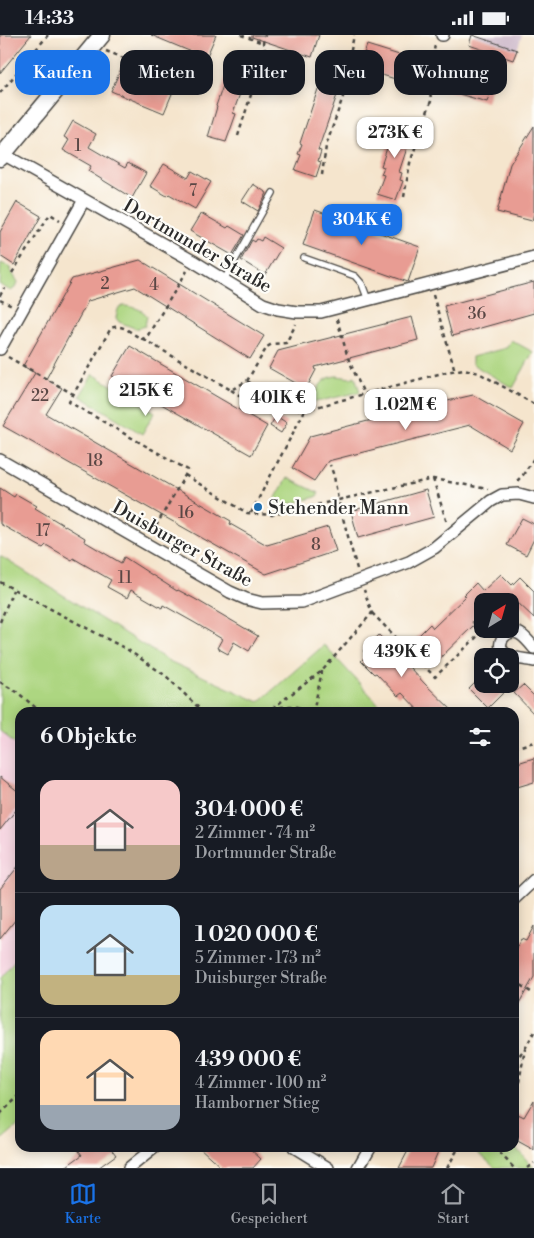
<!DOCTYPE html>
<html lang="de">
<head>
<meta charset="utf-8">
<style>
	:root { --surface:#171b24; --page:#242831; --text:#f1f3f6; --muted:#9ea1a6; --line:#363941; --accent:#1a73e8 }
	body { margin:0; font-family:"Libre Bodoni",serif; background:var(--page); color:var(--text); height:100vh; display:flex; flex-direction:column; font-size:19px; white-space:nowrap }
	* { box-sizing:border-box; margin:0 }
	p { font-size:16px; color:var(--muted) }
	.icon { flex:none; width:28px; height:28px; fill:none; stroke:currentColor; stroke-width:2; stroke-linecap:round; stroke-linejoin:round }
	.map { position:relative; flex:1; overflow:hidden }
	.panel { position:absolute; left:15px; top:672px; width:504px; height:445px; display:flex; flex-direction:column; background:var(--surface); border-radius:15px; box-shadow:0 2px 12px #0003 }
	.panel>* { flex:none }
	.hud { position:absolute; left:15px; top:15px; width:505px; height:45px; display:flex; gap:10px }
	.needle { width:32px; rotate:37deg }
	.buttons { position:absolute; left:474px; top:558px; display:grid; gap:10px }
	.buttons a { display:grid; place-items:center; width:45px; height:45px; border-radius:10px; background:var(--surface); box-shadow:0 2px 12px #0003; font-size:25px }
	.price { position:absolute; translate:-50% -42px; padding:0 11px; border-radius:10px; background:#fff; color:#222; font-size:16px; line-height:32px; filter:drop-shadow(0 1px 2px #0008) }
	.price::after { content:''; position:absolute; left:50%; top:30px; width:15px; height:11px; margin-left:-8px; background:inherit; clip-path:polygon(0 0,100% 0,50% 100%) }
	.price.on { background:var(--accent); color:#fff }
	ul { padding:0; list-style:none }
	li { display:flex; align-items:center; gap:15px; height:125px; padding:0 25px }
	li+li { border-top:1px solid var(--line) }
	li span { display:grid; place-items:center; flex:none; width:140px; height:100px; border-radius:15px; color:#555 }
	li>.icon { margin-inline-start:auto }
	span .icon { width:60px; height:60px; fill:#fffc; stroke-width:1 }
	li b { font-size:21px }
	h2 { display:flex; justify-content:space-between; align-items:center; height:60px; padding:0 25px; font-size:21px }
	.tag { padding:0 18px; border-radius:15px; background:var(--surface); box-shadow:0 2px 12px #0003; font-size:18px; line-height:45px }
	.tag.on { background:var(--accent); color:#fff }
	.status { display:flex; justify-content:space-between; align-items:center; height:35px; padding:0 25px; background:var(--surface); direction:ltr }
	.status svg { height:14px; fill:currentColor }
	.tabs { display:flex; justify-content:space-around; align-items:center; height:70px; border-top:1px solid var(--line); background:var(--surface); font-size:14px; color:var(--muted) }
	.tabs a { display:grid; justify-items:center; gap:2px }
	.tabs .on { color:var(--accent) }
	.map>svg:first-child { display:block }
</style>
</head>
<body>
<div class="status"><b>14:33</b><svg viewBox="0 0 49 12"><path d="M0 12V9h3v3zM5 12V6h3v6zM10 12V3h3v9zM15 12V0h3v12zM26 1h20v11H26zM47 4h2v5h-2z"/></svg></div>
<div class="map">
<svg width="534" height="1133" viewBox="0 0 534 1133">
	<rect width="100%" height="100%" fill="#fdfcf7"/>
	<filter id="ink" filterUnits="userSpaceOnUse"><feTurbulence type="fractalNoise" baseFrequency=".02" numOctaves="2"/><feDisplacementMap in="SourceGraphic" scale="10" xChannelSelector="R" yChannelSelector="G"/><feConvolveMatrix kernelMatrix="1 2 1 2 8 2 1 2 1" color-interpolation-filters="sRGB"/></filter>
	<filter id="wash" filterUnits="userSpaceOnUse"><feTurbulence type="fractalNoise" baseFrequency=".0096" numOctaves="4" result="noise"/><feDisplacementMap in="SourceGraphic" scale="20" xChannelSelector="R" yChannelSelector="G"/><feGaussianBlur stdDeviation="1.12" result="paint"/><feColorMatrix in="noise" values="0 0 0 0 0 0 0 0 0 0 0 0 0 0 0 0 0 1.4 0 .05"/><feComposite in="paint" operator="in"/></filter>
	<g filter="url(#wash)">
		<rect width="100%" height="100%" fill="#f5e5cd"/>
		<!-- built -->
		<path fill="#f4cfdd" d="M0,696L20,712V919L0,943Z"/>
		<!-- industrial -->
		<path fill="#d0bdcd" d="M474,0H522L517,15Z"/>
		<!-- green -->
		<path fill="#add681" stroke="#6c8056" d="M1,228L10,232L12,238L18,247L16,252L11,256L0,250Z
			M123,271C131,271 143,274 147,281L145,291L137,294L119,287L116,283L118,274Z
			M511,305L533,317L513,353L472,329V322L506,313Z
			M93,339L155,377L142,399L80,361Z
			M337,341L351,343L355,341L360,357L311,368C317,355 321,342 337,341Z
			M287,443L319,458L316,462L286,470L273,468Z
			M0,521L169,626L259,667L324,610L386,677L20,678V712L0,696Z
			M20,919V1089L0,1106V943Z
			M514,1111L534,1133H495L473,1113L514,1112Z"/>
		<g id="blocks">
			<!-- building -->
			<path fill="#e89c93" d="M0,0H31L0,38Z
				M151,0H216L206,23Z
				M252,0H319L312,22L252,2Z
				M472,0L517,15L513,25L469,10Z
				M367,10L409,23L402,46L359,33Z
				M233,21L251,28L233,78L236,79L226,107L208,102L217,72L216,71Z
				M124,27L176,49L164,78L111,56Z
				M445,30L494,44L487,67L438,53Z
				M318,54L337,60L318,115L321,116L318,126L321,127L316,142L295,135L301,120L298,119L302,109L300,108Z
				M397,83L415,89L399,137L402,138L400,145L403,146L396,165L377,159L384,140L381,139L384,132L381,131Z
				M73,86L96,99L89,112L125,133L128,128L146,138L132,163L88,136L91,131L63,115L69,105L64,102Z
				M534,91V178L532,186L497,177L510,129Z
				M164,129L188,143L192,136L211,147L195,174L169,159L167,161L150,151Z
				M253,149L267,158L258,176L242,166Z
				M17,167L41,181L14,230L0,221V197Z
				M315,175L420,212L408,247L303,210Z
				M201,178L227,193L229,191L244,200L232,220L190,196Z
				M263,202L281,213L265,240L241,225L252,205L255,207L257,204L261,206Z
				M140,225L264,301L250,324L135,252L88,266L46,344L62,353L46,379L231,486L230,489L267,510L328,492L336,516L266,539L3,391L35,338L23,331L72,244Z
				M534,247V278L452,301L444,271Z
				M412,282L418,305L315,332L316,335L306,354L269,333L278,316Z
				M130,311L267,391L251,420L112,341Z
				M473,360L524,389L510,414L470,390L328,426L314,446L292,433L310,401L422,372Z
				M276,381L287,388L281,398L270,391Z
				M0,453L14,462L16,459L37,471L35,473L85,503L84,506L121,528L124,522L177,556L178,555L195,564L258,601L249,616L234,607L228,619L217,613L222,604L195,588L163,570L162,573L131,555L127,563L107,552L111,545L73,523L72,525L46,510L43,513L0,489Z
				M426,455L434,482L358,503L351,476Z
				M522,483L534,489V504L526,520L507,510Z
				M501,539L512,550L520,542L534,556V583L516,566H482V577L472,587L474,590L438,625L416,603L430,589L433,593L466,561L464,560L476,548L483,556Z
				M379,600L425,649L455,678H421L402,658L398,661L376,638L374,639L361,626L367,620L363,616Z
				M482,641V649H493L503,658L488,673L469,654Z
				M523,650L534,661V679L514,658Z
				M534,723V747L514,753V729Z
				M0,742L20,758V770L0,795Z
				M20,829V879L0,904V854Z
				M534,891V942L514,977V917L521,904L526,906Z
				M534,1065V1115L514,1104V1086L518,1079L524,1082Z
				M76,1112H110L116,1120L98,1133H64L82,1120Z
				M199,1112H248L261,1124L253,1133H222Z
				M410,1112H440L431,1133H399Z"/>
		</g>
	</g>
	<g filter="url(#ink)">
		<use href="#blocks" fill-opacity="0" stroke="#494743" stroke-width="1"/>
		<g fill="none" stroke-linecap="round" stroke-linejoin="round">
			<defs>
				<path id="lane" d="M304,223L355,241L362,249L368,265
					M224,245L273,158"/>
				<path id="street" d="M442,0H443
					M3,119L193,226L263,269L278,274L297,277H321L534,222
					M0,314L84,165
					M0,425L230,557L246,564L262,568L302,567L409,527L434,513L491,466L502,460L519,459L534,463
					M534,613C530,608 525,602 520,599C506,591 492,611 507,620C514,624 526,624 534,626
					M514,864L534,845
					M294,1112L328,1133
					M129,1133L155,1112
					M358,1133L370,1112"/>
				<path id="secondary" d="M0,123L102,0"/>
			</defs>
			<!-- lane casing -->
			<use href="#lane" stroke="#494743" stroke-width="8"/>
			<!-- street casing -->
			<use href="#street" stroke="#494743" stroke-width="14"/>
			<!-- secondary casing -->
			<use href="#secondary" stroke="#494743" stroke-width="19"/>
			<!-- path -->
			<path stroke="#494743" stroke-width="2.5" stroke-dasharray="4 4" stroke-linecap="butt" d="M241,0L263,8
				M36,15L56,32
				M106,16L174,43
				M0,58L48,0
				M238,101L265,15L263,8L265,0
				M322,140L326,111L346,53L348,30L354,0
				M404,162L410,128L431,66L429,42L435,10
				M12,238L50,179L60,185
				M433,260L455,336
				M0,261L4,253
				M0,265L12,271
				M337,284L348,323L364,359
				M143,304L231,355L247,346L267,312L272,309L286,308L296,289
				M8,322L73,359
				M247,346L295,374L305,375L446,337L464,334L479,338L534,369
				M231,355L255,370
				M250,378L263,355
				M185,440L247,478L272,480L338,465L334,441L330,430
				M433,444L447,488
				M517,446L523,440L534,423
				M251,478L305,375
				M152,498L188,435L69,367L111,293C125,288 131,300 143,304L148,300L187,236
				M357,534L338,465L433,444L488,454
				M0,547L128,615L166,641L204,678
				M372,578L435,642L484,595L491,598
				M0,587L13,555
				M0,647L17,657L42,678
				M272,674C284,672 297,667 306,678
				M266,678L322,636L372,578L364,555
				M313,678L322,636
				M514,713L534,707
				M514,946L534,959
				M514,1026L525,1014L534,997
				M514,1062L517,1058L525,1014
				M0,1079L20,1060
				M494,1112L514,1133
				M447,1133L459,1112
				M527,1133L534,1128"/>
			<!-- lane -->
			<use href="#lane" stroke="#fff" stroke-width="5.5"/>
			<!-- street -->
			<use href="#street" stroke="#fff" stroke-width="11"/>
			<!-- secondary -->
			<use href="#secondary" stroke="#fff" stroke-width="16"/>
		</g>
	</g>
	<!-- markers -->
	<circle fill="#1f6fb2" stroke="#fdfcf7" stroke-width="2" cx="258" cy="472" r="5"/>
	<g text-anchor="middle" stroke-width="4.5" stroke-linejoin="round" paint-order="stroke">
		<!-- number labels -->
		<g font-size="16" fill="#5a4745">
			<text x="78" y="116">1</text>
			<text x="193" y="161">7</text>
			<text x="105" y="254">2</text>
			<text x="154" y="255">4</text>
			<text x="477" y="284">36</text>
			<text x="40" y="366">22</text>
			<text x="95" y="431">18</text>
			<text x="186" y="483">16</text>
			<text x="43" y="501">17</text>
			<text x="316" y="515">8</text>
			<text x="125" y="548">11</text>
		</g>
		<!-- street labels -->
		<g font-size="19" fill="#2b2b2b" stroke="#fdfcf7">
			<text transform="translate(198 210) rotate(30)" y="7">Dortmunder Straße</text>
			<text transform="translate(183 508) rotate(29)" y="7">Duisburger Straße</text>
		</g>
		<!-- poi labels -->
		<g font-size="19" fill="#2b2b2b" stroke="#fdfcf7" text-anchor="start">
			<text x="268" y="479">Stehender Mann</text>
		</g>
	</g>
</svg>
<div class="buttons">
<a><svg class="needle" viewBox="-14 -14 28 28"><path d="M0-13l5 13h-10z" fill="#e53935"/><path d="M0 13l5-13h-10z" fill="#9ea1a6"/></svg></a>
<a><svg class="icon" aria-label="locate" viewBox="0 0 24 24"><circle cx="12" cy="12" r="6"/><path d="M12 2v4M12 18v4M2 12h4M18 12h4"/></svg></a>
</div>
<b class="price" style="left:395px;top:124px">273K €</b>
<b class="price on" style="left:362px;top:211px">304K €</b>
<b class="price" style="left:146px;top:382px">215K €</b>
<b class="price" style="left:278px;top:389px">401K €</b>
<b class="price" style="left:406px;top:396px">1.02M €</b>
<b class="price" style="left:402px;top:643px">439K €</b>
<div class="hud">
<a class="tag on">Kaufen</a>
<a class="tag">Mieten</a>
<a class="tag">Filter</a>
<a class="tag">Neu</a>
<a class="tag">Wohnung</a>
</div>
<section class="panel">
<h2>6 Objekte<svg class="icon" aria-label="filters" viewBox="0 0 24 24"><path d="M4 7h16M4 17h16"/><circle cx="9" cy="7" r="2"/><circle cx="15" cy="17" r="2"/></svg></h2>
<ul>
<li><span style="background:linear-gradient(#f6c9c9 65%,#b9a48a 0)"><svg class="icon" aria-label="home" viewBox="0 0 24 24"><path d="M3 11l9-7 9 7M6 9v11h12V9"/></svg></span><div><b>304 000 €</b><p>2 Zimmer · 74 m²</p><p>Dortmunder Straße</p></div></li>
<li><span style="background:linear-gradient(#bfe0f5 70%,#c2b280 0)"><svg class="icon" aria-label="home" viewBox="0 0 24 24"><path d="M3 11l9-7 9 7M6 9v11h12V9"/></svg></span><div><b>1 020 000 €</b><p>5 Zimmer · 173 m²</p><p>Duisburger Straße</p></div></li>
<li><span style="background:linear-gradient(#ffd9b3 75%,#9aa5b1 0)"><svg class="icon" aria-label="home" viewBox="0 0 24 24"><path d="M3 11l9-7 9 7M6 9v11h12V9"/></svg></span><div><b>439 000 €</b><p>4 Zimmer · 100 m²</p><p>Hamborner Stieg</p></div></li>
</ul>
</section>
</div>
<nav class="tabs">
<a class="on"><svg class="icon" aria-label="map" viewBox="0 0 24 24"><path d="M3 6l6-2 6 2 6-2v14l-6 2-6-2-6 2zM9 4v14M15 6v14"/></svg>Karte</a>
<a><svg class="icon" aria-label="saved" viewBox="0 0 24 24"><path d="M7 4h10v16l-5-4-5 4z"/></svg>Gespeichert</a>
<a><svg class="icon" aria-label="home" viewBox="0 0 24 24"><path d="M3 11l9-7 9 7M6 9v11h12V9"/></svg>Start</a>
</nav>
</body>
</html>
